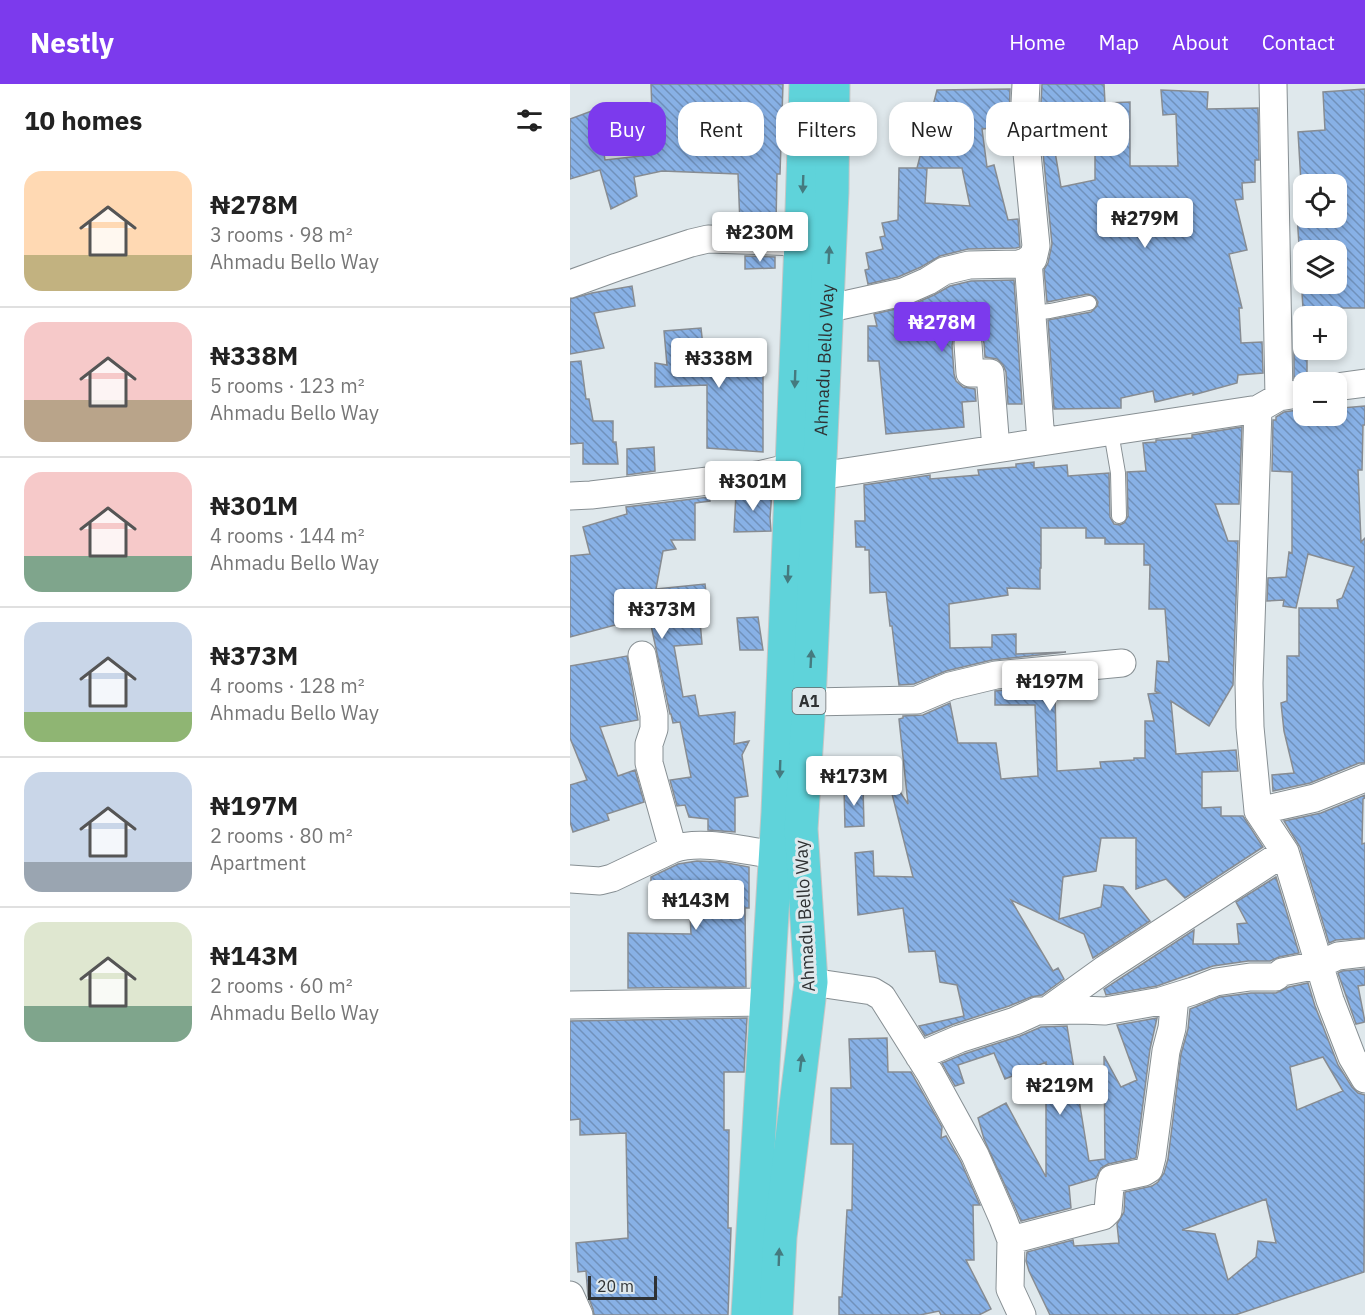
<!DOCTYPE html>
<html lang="en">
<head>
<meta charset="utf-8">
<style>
	:root { --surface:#fff; --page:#f2f2f2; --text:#222; --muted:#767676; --line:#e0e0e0; --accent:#7c3aed }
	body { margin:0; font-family:"IBM Plex Sans",sans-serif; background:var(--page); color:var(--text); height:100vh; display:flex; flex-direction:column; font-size:22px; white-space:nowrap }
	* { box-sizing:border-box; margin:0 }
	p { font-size:20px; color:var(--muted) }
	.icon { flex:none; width:33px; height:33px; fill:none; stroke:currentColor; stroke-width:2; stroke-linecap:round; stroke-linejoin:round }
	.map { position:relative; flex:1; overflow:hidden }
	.drawer { display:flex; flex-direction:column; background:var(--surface); width:570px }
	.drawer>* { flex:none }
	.hud { position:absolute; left:18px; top:18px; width:570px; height:54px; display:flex; gap:12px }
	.controls { position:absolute; left:723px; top:90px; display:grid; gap:12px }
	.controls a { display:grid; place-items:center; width:54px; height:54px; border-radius:12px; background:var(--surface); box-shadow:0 3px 9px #0003; font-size:30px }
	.scale { position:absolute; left:18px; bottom:15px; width:69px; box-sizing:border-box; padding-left:6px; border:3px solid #2f3234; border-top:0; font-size:16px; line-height:21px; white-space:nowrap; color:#2f3234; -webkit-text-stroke:4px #dfe8ec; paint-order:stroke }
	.price { position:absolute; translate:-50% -51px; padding:0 14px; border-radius:6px; background:#fff; color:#222; font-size:20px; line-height:39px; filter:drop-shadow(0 2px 3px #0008) }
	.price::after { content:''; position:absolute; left:50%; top:36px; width:18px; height:14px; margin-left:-9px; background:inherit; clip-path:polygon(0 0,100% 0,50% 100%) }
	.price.active { background:var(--accent); color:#fff }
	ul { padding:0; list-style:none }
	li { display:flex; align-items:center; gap:18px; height:150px; padding:0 24px }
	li+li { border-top:2px solid var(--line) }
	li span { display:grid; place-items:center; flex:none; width:168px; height:120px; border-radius:18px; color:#555 }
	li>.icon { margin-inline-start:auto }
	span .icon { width:72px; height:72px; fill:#fffc; stroke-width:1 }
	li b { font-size:26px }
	h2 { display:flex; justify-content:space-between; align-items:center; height:72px; padding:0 24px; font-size:26px }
	.pill { padding:0 21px; border-radius:18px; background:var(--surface); box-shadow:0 3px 9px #0003; font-size:21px; line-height:54px }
	.pill.active { background:var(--accent); color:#fff }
	header { display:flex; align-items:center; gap:36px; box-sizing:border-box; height:84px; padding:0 30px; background:var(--accent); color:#fff }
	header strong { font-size:28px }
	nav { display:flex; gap:33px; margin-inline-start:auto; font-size:21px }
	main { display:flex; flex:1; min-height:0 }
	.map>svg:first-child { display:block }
</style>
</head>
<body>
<header>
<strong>Nestly</strong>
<nav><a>Home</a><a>Map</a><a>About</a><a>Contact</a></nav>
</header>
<main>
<section class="drawer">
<h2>10 homes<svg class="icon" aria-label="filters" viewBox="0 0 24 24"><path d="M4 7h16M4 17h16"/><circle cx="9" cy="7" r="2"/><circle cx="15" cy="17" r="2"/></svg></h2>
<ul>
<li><span style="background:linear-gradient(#ffd9b3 70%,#c2b280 0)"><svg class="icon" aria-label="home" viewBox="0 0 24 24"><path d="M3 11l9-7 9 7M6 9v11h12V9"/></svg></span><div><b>₦278M</b><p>3 rooms · 98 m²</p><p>Ahmadu Bello Way</p></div></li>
<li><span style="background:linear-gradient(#f6c9c9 65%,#b9a48a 0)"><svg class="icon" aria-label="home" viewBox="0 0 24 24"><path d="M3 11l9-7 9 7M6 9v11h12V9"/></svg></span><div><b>₦338M</b><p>5 rooms · 123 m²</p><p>Ahmadu Bello Way</p></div></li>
<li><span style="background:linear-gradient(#f6c9c9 70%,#7fa58c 0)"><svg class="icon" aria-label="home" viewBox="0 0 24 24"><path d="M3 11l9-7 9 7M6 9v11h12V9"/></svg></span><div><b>₦301M</b><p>4 rooms · 144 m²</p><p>Ahmadu Bello Way</p></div></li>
<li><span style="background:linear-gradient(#c9d6e8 75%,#8fb573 0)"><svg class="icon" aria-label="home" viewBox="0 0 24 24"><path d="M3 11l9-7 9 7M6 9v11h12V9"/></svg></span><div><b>₦373M</b><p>4 rooms · 128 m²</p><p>Ahmadu Bello Way</p></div></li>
<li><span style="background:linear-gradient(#c9d6e8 75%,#9aa5b1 0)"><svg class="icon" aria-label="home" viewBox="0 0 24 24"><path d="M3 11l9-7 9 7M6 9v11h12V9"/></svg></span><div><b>₦197M</b><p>2 rooms · 80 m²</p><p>Apartment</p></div></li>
<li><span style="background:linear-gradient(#dfe7d0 70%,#7fa58c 0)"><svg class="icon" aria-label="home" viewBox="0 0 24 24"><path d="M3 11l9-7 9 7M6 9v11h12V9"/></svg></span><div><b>₦143M</b><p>2 rooms · 60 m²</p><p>Ahmadu Bello Way</p></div></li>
</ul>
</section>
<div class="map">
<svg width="795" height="1231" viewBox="0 0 795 1231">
	<defs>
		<pattern id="building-back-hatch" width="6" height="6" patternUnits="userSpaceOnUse" patternTransform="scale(1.5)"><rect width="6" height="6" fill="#88b1e6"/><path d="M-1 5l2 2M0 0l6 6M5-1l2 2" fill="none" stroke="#7091bb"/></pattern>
	</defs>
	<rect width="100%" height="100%" fill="#dfe8ec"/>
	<!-- building -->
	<path fill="url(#building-back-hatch)" stroke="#878c92" stroke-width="1.5" fill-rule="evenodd" d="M81,0H213L210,90H207L206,139H204V141L170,140L168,90L92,87L64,93L67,112L41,125L30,86L0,95V35L27,25L35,76L79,71L74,29L82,28Z
		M472,0H534L535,19L560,18V82H608L606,30L593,31L591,6L638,8L637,25L688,24L689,76H685V98L672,99L673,115L665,116L677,166L659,170L672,224H669L671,259L692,258L693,289L668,291L667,299L623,311V309L585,318L583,307L551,314V324L484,325L478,236L521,228L527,222L528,218L525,213L518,210L477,218L474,186L478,179L482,160L470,38ZM484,62L525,64V96L491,103Z
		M440,5L439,42L412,45L417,83L424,81L438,136L448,135L450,163L446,164L398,165L370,172L351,183L328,193L298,200L295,186L299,185L296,169L313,165L310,153L315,152L312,139L328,136L329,84H357L355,119L400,122L392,84H347L367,6Z
		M795,5V224H733L725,99H731L728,48L755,46L753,8ZM734,100H766V134H734ZM734,166H766V200H734Z
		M175,172L205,173V184L175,185Z
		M444,196L452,320H438L436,288L433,281L427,275L415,273L414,259L411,252L405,246L396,244L389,247L384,253L382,261L384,290L386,297L393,303L405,305L406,317L392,318L394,343L316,350L309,277H298V242H307L304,230L339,222L364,211L380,202L401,197Z
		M62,202L65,222L24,229L34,264L0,270V215L22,209Z
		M131,244L134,271L193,270V368L137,364V301L85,303V279L97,281L94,247Z
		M734,256V266H737V294L724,295V257Z
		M11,277L16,315H19L23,337H43V358H46L48,380H13V359L0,360V278Z
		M766,322H772V324L795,322V341H793L792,386H788L791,458L795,454V679H789L740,699L703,707L702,691L724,689L714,647L711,619L717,617V572H729V524H768L767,516L772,514L784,483L738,470L726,524L713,522L714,516L697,517L698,494L716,493L719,468L722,469V388L702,387L703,336H706V333L714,328L734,325V332H766Z
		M672,343L669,420H645L658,457H668L663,601L639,642L601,617L606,670L666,666L668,687L632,688V724L651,723V732H673L693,763L615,814L596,795L566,805V754H531L526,787L493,793L489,835L531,823L534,801L553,803L580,837L523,874L514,850L441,816L483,887L488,884L494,895L472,911L461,913L439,922L384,940L355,952L349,942L394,932L387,901L370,898L365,867L339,868L333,824L288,831L285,769L303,767L304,792L343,793L318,694L320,693L338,720L329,635L333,634V632L353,631L380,619L388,659H426L431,695L468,692L465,621H425V607L507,599V605L495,604V613H485L487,687L531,684L530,678L564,676V674H575V637H584L578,610L589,609L585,607L587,577L599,578L595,525H579L580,481H574V460H535V454H516V444H471V484H470V505L437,504L438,511L379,520L380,564L422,563V551L446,550V570L496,568L422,576L376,587L344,600L329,601L322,542H320L316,508L300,509L299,466H295V463H286L285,437H295L294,401L360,391V395L409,391L408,386L446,383V380L464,378V384L497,381L498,392L539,389L540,433L544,440L550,441L554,439L558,432L557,388L576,387L573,359L586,358V356H592L622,354V351Z
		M84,363L85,387L57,391V365Z
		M185,407H202L200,434L201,447L164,448L166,409Z
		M139,413L140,417L125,419V456H101L106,465L93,467L86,505L135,500L138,524L129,525L132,560L104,562L113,613L125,611L129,632L165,628L164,660L179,657L172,671L178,712L165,714V748L138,746V735L119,733L115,721L107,722L100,696L121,693L110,638L103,639L101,630H100L79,532L0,553V472L20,470L13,443L57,430L56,423Z
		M188,533L193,566H170L167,534Z
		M57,572L68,636L30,643L48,692L65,686L74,718L37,730L39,736L3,748L0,738V701L17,696L0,654V582Z
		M293,703L294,742L275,743L274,704Z
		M795,711V714L793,715L792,760L795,759V854L766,856L759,859L730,763L714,737L751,729Z
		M127,777L152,778L179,783V824H175L176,903L58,904V849L121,850L119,813L81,815V793L108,780Z
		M706,793L729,869L709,873L700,877H678L643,882L587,902L536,911L534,905L624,846L623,860H669L667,840L677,839L666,818Z
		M795,885V901L788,902L795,938L786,940L768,889L772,887Z
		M738,899L745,922L768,981L782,1003L788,1009L795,1011L794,1188L665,1231H480L459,1187L456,1177L457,1168L503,1156L504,1162L549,1159L547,1140L554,1128L555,1108L582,1102L588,1098L594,1089L598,1075L611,970L618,945L620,925L650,913L681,909H706L719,903ZM753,973L773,1007L727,1026L720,983ZM696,1115L706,1159L688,1157L686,1173L658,1196L645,1150L612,1146Z
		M177,934L174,988H154V1046H159L158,1144H161L158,1231H24L23,1225L18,1212L16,1187L8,1188L6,1159L58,1154L56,1049L10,1051V1035L0,1036V937Z
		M587,934L580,965L566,1074L538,1080L531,1084L526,1094L499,1102L501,1124L451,1137L414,1055L408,1034L436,1019L476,1093V978L435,995L424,969L388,981L394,999L385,1002L372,979L394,970L450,952L471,943L497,942L519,1077L535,1075L534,972L551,1003L567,996L547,941Z
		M317,954L318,988H341L372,1043L371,1054L376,1052L391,1078L410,1121H403L404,1176H396L421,1225L409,1231H371L369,1227L350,1231H269V1213H272L277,1126H282L283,1060H261V1004H281L279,955Z"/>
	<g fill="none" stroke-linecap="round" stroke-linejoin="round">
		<defs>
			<path id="lane" d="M462,229L480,227L519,219
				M541,348L548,389L549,432"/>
			<path id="street" d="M703,0L709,313
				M458,176L471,358
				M0,200L47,183L121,159L138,155L231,158
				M256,225L333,208L358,197L374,187L399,181L449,180L463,175L466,162L454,38L456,0
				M398,260L400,289H420L426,365
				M766,303L795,299
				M688,325L679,599L680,643L688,727L715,768L760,916L782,973L795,995
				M249,392L688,325L709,313L734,309
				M0,412L21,411L188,391L222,383
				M72,571L84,631V645L79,660V679L103,765
				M239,618L347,616L380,602L426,591L552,579
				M688,727L745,714L795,694
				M0,795L30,797L42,794L103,765C132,755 175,767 206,771
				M241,898L302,907L312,913L360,989L405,1071L433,1135L441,1156L440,1205L452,1231
				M0,921L197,918
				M478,926L535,885L715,768
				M349,972L389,955L445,937L467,927L511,926L535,927L591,917L623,907L646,898L680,893H706L712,888L748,881L768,872L795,869
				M441,1156L533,1132L538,1127L540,1102L542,1095L574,1088L579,1085L582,1073L596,967L602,944L604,923L591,917
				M0,1211L9,1231"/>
			<g id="highway">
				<path d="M178,1231L208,729L231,158L236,0"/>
				<path id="s1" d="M206,1231L210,1153L241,898L231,745L239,618L262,108L263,0"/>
			</g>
		</defs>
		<!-- lane casing -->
		<use href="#lane" stroke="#878f93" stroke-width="16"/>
		<!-- street casing -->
		<use href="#street" stroke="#878f93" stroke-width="29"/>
		<!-- highway casing -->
		<use href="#highway" stroke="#c5c6c6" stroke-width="35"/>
		<!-- lane -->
		<use href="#lane" stroke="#fff" stroke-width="14"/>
		<!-- street -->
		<use href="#street" stroke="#fff" stroke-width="27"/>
		<!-- highway -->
		<use href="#highway" stroke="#5fd3da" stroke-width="33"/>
	</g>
	<!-- one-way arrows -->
	<defs><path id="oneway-solid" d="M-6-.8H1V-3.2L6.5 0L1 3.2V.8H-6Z" transform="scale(1.5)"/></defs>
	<g fill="#457a7f">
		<use href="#oneway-solid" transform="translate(233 100) rotate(92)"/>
		<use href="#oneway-solid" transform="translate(259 171) rotate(-87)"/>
		<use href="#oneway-solid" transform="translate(225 295) rotate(92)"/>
		<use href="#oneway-solid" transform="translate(218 490) rotate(92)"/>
		<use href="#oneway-solid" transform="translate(241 575) rotate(-87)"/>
		<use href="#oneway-solid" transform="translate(210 685) rotate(92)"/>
		<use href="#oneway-solid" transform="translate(231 979) rotate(-83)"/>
		<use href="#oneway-solid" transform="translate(209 1173) rotate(-88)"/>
	</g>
	<g text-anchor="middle" stroke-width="6" stroke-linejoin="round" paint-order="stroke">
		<!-- shield labels -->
		<rect fill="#dfe8ec" stroke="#64696b" stroke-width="1.5" x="222.5" y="604" width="33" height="26" rx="4.5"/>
		<g font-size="16" font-weight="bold" fill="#2f3234">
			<text x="239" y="623">A1</text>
		</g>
		<!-- street labels -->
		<g font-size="18" fill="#2f3234" stroke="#dfe8ec">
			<text dy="6" stroke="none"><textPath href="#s1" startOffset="958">Ahmadu Bello Way</textPath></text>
			<text transform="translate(235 832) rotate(-93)" y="6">Ahmadu Bello Way</text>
		</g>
	</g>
</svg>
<div class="controls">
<a><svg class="icon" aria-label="locate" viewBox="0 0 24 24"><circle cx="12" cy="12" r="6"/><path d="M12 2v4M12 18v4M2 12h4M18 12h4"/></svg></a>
<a><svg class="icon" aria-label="layers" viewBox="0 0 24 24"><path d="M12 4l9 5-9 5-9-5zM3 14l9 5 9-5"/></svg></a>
<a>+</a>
<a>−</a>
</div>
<div class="scale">20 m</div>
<b class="price" style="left:575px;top:165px">₦279M</b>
<b class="price" style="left:190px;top:179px">₦230M</b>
<b class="price active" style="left:372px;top:269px">₦278M</b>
<b class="price" style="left:149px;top:305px">₦338M</b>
<b class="price" style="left:183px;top:428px">₦301M</b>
<b class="price" style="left:92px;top:556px">₦373M</b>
<b class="price" style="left:480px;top:628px">₦197M</b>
<b class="price" style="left:284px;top:723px">₦173M</b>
<b class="price" style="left:126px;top:847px">₦143M</b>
<b class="price" style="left:490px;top:1032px">₦219M</b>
<div class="hud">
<a class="pill active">Buy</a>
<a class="pill">Rent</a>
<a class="pill">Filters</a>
<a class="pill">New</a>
<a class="pill">Apartment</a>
</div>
</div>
</main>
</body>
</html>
